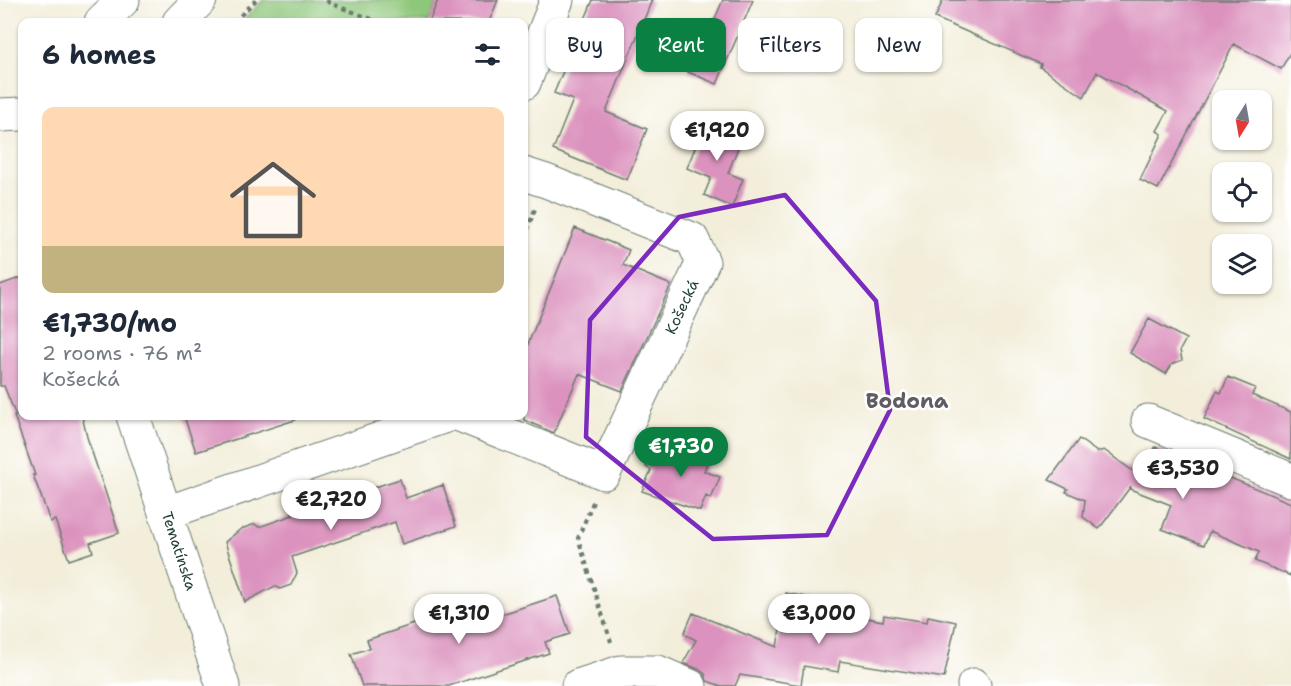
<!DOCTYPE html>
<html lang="en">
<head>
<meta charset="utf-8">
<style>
	:root { --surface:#fff; --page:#f2f2f3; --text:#1f2937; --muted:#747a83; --line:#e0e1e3; --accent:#0b8043 }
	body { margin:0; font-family:"Shantell Sans",sans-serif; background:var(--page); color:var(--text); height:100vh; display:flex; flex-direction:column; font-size:22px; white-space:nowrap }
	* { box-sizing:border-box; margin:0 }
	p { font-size:20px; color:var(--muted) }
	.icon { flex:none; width:33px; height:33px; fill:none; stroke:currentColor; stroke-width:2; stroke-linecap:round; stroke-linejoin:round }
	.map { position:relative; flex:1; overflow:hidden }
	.panel { position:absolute; left:18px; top:18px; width:510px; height:402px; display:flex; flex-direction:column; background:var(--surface); border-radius:12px; box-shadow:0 2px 4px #0004 }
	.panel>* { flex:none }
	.top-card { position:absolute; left:546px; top:18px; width:570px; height:54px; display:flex; gap:12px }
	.needle { width:39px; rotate:191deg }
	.buttons { position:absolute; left:1212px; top:90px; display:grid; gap:12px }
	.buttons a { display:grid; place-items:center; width:60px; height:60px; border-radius:12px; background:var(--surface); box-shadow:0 2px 4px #0004; font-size:30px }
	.price { position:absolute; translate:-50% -51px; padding:0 14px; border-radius:21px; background:#fff; color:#222; font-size:20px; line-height:39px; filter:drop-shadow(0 2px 3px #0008) }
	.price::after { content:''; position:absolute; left:50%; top:36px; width:18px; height:14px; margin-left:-9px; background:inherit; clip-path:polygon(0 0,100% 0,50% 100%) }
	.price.on { background:var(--accent); color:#fff }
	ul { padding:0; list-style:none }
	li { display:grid; align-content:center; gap:12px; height:318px; padding:0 24px }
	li+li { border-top:2px solid var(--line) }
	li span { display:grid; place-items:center; height:186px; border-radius:12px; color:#555 }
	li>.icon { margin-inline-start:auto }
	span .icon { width:108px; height:108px; fill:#fffc; stroke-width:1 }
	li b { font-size:26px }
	h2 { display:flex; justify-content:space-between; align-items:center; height:72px; padding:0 24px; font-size:26px }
	.tag { padding:0 21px; border-radius:12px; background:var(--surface); box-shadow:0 2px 4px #0004; font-size:21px; line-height:54px }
	.tag.on { background:var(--accent); color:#fff }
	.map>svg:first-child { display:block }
</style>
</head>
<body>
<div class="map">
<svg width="1291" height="686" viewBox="0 0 1291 686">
	<rect width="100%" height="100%" fill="#fff"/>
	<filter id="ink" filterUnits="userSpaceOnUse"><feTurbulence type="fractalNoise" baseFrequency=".0167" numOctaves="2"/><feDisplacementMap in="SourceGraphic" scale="12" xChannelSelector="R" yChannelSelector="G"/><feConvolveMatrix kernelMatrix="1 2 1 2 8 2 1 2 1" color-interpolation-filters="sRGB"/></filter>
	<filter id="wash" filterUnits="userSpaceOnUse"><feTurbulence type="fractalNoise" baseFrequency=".008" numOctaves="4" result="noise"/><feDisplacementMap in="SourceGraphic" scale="24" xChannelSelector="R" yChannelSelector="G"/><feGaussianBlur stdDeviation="1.35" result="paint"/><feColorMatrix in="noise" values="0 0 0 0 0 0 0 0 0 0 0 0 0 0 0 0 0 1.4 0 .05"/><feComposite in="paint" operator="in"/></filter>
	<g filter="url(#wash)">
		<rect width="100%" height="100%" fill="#f3eeda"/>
		<!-- green -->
		<path fill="#8fc77a" stroke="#578257" stroke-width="1.5" d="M263,0H438L429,22H242Z"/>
		<g id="blocks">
			<!-- building -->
			<path fill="#db92be" d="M438,0H498L489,22H429Z
				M593,0H652L606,112L647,129L627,180L553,150L573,100L554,93Z
				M723,0H753L717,84L688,72L704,35L707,37Z
				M943,0H1291V51L1281,69L1234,44L1158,189L1140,180L1162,134L1157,131L1168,111L1097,72L1084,97L1040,67L1041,64L935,18Z
				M706,120L743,135L728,173L743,179L732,207L704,195L711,178L687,168Z
				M575,228L629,250L623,265L671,285L622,391L579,374L554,433L524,420V354Z
				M22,277V416H82L87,437L119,533L90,543L93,552L69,560L55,520L50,522L45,507L33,475H35L14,416H16L4,386H0V285Z
				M1149,319L1186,339L1180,350L1182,360L1172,364L1166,374L1130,353Z
				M1228,377L1255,388L1252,395L1291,412V459L1204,419L1217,391L1221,393Z
				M184,416H294L295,420L196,452Z
				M1079,439L1097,452L1104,450L1137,474L1140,467L1146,470L1155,447L1291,503V576L1255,561L1259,552L1210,531L1204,545L1162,529L1171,505L1130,489L1131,486L1099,529L1083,517L1085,500L1066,492L1068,489L1049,480Z
				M683,445L710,456L704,471L720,477L711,499L706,496L700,511L642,491L651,470L646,467L653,452L677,461Z
				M400,479L406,498L443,485L456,526L402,544L395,522L292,557L297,573L291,585L280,589L275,586L245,602L225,542L241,529L255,524L259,527L293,515L292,510L348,490L350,495Z
				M786,593L816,599L815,608L883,621L884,615L927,622L928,616L956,622L944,678L840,661L838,672L804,666L801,685L740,675L735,686H721L707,681L705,674L698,669L683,663L696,640L684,634L693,613L777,647Z
				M557,596L570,634L545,642L549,653L449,686H362L351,654L370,648L367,640L432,618L429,609L461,598L466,612L479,608L484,620Z"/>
		</g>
	</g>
	<g filter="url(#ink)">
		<use href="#blocks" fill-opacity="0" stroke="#697b6e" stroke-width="1.5"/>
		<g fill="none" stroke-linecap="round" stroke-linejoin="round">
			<defs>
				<path id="minor" d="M101,22L123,0
					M179,22L200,0
					M524,83L557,0
					M0,115L22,114
					M133,416L223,686
					M462,416L604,473L703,262L692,239L546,181L524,174
					M1148,421L1291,480
					M166,513L446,416
					M578,686L621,672H658L690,686
					M974,686V685"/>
			</defs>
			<!-- minor casing -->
			<use href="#minor" stroke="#697b6e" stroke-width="35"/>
			<!-- path -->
			<path stroke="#697b6e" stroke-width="4" stroke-dasharray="4.5 4.5" stroke-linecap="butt" d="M327,0L329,3L380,22
				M234,22L256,0
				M524,239L535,209
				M593,502L578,538L611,642"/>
			<!-- minor -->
			<use href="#minor" stroke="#fff" stroke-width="33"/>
		</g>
	</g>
	<!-- marked area -->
	<path fill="none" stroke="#7b2cbf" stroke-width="4.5" stroke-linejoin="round" d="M785,195L876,301L890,410L827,535L713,539L586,437L590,320L679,217Z"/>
	<g text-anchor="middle" stroke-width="5" stroke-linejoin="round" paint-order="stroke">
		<!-- street labels -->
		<g font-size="15" fill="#1f3d34" stroke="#fff">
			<text transform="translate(682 307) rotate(-65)" y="5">Košecká</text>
			<text transform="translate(179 551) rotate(72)" y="5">Tematínska</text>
		</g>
		<!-- district labels -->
		<g font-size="21" font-weight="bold" fill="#615b64" stroke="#fff">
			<text x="907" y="408">Bodona</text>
		</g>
	</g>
</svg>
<div class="buttons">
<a><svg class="needle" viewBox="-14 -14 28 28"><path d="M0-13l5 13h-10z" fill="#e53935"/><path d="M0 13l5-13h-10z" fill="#747a83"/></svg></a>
<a><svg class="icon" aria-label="locate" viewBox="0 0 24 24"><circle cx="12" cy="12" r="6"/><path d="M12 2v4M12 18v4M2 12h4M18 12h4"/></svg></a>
<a><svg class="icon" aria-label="layers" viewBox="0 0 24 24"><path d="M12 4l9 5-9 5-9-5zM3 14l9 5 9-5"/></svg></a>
</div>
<b class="price" style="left:717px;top:162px">€1,920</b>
<b class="price on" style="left:681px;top:478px">€1,730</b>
<b class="price" style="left:1183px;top:500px">€3,530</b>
<b class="price" style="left:331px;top:531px">€2,720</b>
<b class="price" style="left:459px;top:645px">€1,310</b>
<b class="price" style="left:819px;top:645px">€3,000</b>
<div class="top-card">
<a class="tag">Buy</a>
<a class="tag on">Rent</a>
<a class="tag">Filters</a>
<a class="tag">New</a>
</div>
<section class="panel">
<h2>6 homes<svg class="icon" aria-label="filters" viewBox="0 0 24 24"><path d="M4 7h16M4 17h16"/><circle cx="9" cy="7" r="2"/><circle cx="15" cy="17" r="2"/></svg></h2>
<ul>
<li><span style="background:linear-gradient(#ffd9b3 75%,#c2b280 0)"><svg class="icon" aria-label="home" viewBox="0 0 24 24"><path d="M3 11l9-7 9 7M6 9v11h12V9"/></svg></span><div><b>€1,730/mo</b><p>2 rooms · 76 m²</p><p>Košecká</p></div></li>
</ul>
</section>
</div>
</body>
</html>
